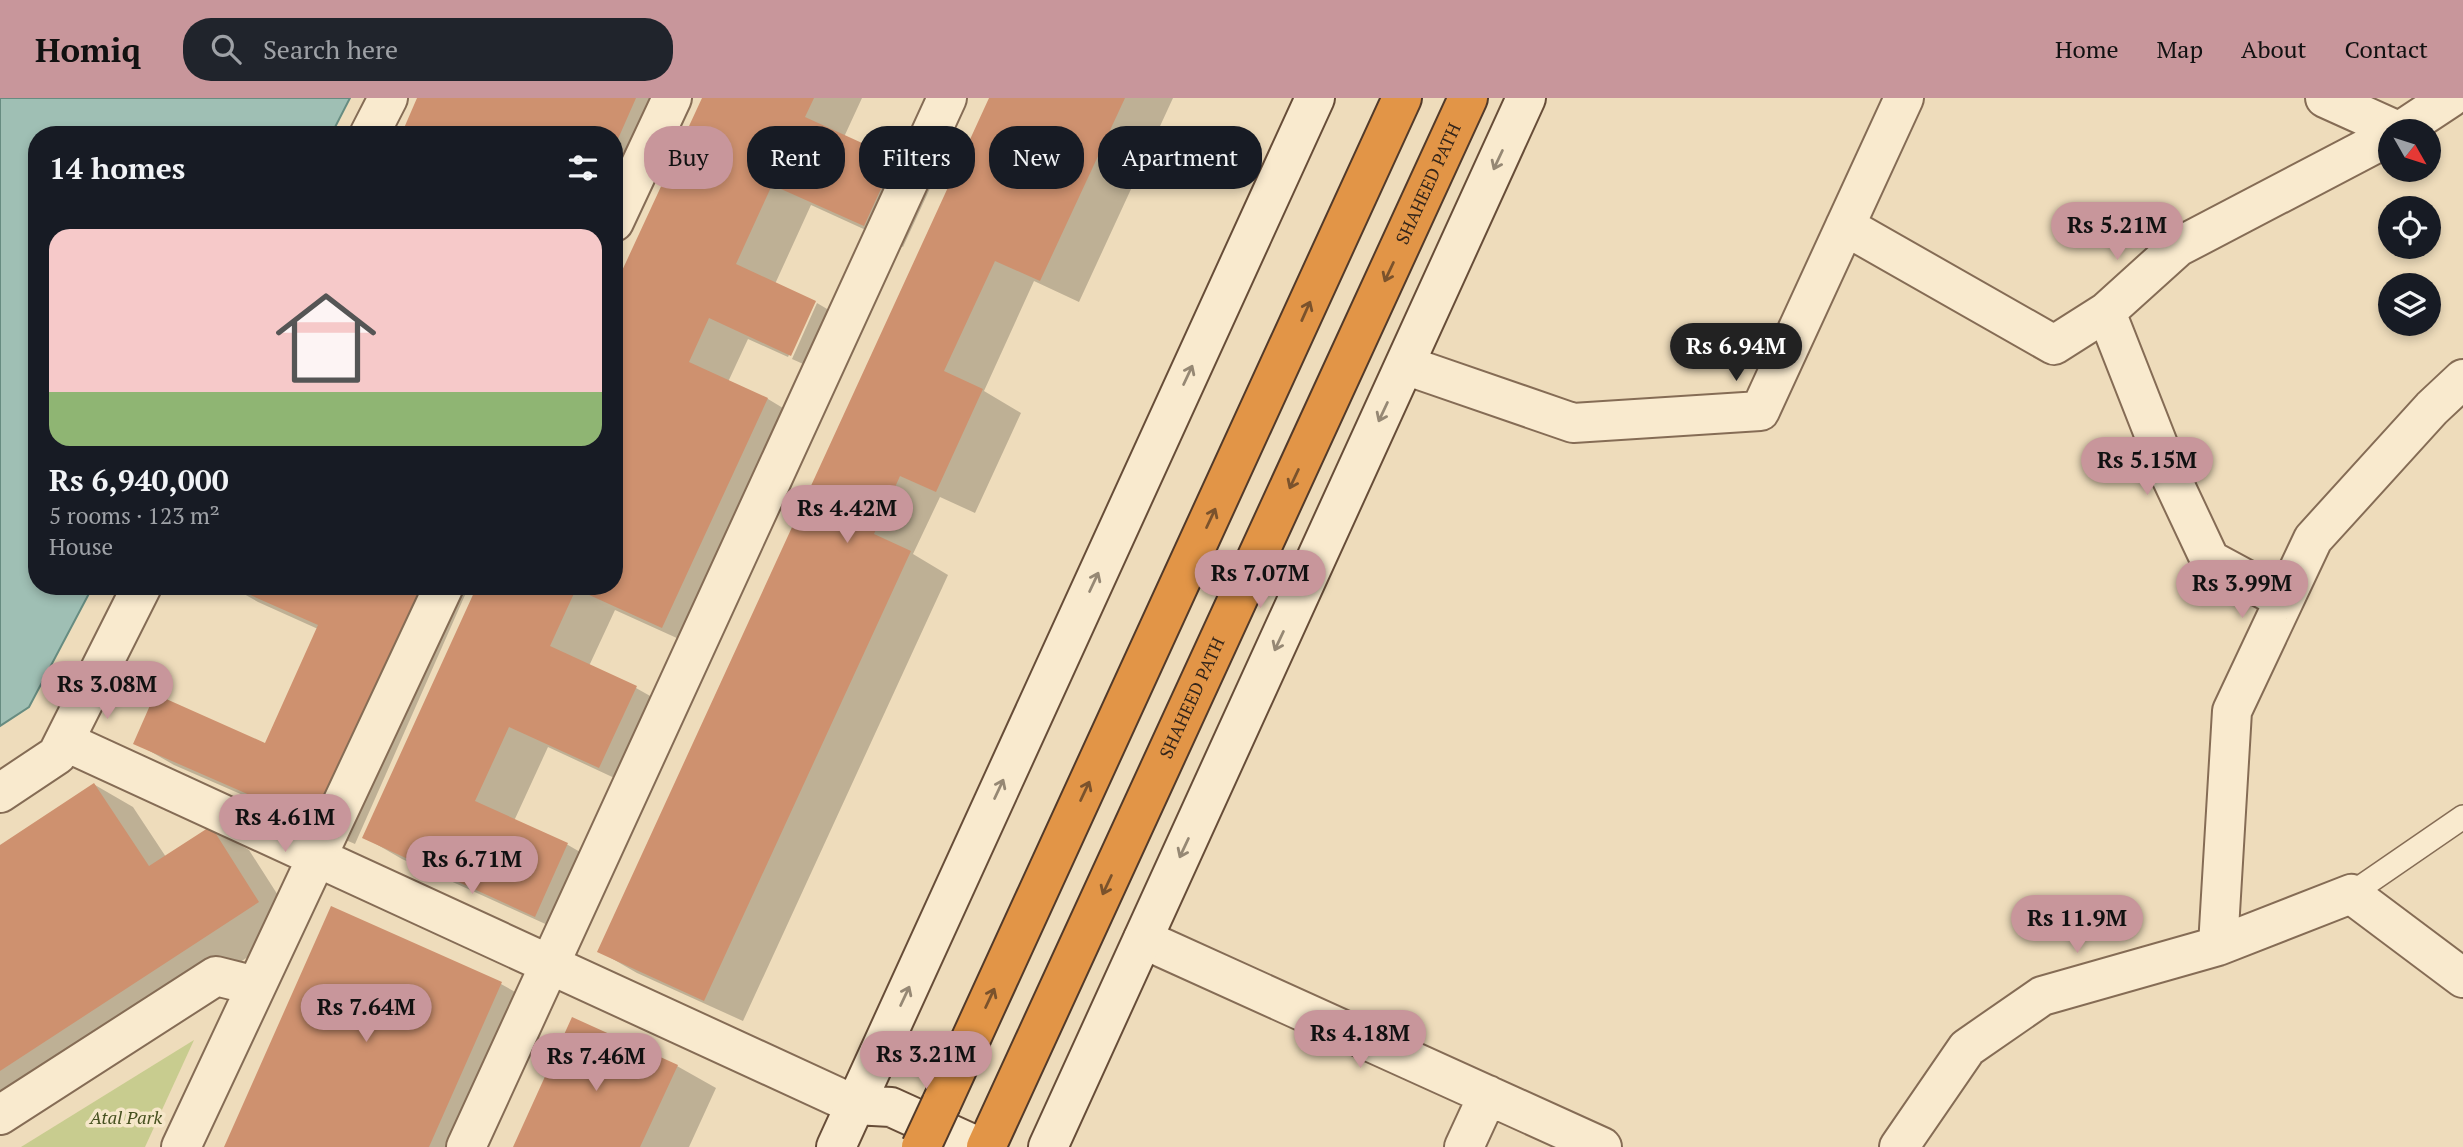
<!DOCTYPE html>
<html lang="en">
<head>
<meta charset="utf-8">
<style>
	:root { --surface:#171b24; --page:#20242c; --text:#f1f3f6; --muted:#9ea1a6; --accent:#c8969b }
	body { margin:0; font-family:"PT Serif",serif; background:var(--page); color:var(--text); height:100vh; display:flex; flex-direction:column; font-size:26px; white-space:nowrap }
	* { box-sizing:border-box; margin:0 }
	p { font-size:23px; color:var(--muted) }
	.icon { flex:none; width:38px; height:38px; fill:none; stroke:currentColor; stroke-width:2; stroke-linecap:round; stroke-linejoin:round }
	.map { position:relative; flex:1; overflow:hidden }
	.panel { position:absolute; left:28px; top:28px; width:595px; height:469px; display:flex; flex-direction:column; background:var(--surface); border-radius:28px; box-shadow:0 4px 10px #0003 }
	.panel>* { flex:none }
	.banner { position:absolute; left:644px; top:28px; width:665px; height:63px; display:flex; gap:14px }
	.needle { width:46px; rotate:129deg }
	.fabs { position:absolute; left:2378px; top:21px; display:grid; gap:14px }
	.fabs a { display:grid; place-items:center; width:63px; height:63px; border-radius:50%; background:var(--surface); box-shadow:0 4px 10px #0003; font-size:35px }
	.price { position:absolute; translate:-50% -60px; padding:0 16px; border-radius:24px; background:var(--accent); color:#111; font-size:23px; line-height:46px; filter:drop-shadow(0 2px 4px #0008) }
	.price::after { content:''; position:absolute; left:50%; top:42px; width:21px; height:16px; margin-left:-10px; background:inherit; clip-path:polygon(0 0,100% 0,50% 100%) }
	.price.on { background:#222; color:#fff }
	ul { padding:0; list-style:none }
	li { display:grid; align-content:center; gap:14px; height:371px; padding:0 21px }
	li span { display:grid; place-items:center; height:217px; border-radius:21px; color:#555 }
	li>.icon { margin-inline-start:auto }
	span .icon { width:126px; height:126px; fill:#fffc; stroke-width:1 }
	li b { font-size:30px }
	h2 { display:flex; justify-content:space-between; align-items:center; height:84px; padding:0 21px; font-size:30px }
	.chip { padding:0 24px; border-radius:28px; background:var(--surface); box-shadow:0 4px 10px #0003; font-size:24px; line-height:63px }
	.chip.on { background:var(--accent); color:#111 }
	header { display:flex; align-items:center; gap:42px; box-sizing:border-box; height:98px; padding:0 35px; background:var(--accent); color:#111 }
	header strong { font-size:33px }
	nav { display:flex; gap:38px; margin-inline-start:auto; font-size:24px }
	.search { width:490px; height:63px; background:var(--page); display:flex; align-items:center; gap:18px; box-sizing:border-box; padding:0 24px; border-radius:28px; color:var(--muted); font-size:26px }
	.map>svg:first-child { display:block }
</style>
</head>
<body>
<header>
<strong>Homiq</strong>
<div class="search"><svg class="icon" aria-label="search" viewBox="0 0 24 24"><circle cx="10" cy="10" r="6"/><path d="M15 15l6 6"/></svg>Search here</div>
<nav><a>Home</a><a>Map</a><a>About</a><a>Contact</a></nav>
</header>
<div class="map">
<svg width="2463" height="1049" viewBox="0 0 2463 1049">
	<rect width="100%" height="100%" fill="#eedcbb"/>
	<!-- green -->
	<path fill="#c8cc8f" d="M194,942L145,1049H21Z"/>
	<!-- water -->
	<path fill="#9fbfb4" stroke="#678c81" stroke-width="2" d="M0,0H350L331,37H37V488H93L29,609L0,628Z"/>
	<!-- shadow -->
	<path fill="#0003" d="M419,0H685L614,159V37Z
		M703,0H862L844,39L894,62L933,84L903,149L811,107L775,186L816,205H813L788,259L748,241L728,284L768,301L806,324L701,551L615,512L589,568L636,590L675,612L638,691L548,649L514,723L568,747L606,769L574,839L402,761L364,739L479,488H614Z
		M991,0H1173L1079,204L1034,183L984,293L1021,315L975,415L940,399L913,456L948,477L743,923L637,875L599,853Z
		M817,205L854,227L830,278L792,261Z
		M230,488H469L355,746L174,667L136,645L266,647L318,531L258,504Z
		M95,687L133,709L166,759L211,730L249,752L297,827L0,1020V749Z
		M332,811L501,886L540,908L477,1049H226Z
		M677,968L716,990L689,1049H515Z"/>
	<!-- building -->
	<path fill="#ce916f" d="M417,0H636L614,50V37H401Z
		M702,0H814L805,19L895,60L864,128L772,87L736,166L816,203L791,258L709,220L689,264L768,300L662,530L576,491L550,548L637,588L599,670L509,629L475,703L568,745L535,819L362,740L477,488H614V190Z
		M989,0H1125L1040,183L995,163L944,273L983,291L936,394L900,378L874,436L911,453L704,903L597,854Z
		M230,488H421L316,726L133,646L155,596L265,645L318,527Z
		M94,685L149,768L211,728L259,804L0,973V747Z
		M331,808L502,884L429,1049H224Z
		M572,919L678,967L640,1049H513Z"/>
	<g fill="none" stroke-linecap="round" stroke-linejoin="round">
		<defs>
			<path id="lane" d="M2351,796L2463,719"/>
			<path id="street" d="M2325,0L2398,33
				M2400,33L2450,0
				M369,37L388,0
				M614,124L672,0
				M1845,128L2054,247L2106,214L2178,149L2390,38
				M2106,214L2170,377L2210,462L2284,502
				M1405,267L1573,325L1760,313L1904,0
				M64,643L855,1007
				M0,695L57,657L142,488
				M1143,841L1602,1049
				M2218,848L2232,613L2313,441L2432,310L2463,281
				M0,1017L216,878L256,888
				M181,1049L444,488
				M466,1049L947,0
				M1464,1049L1488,997
				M1899,1049L1967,950L2042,898L2218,848L2351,796L2463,880"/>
			<path id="secondary" d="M855,1007L891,1009L979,1049
				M836,1049L1315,0
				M1048,1049L1526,0"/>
			<g id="highway">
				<path d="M941,1006L1402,0"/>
				<path id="s1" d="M986,1049L1468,0"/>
			</g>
		</defs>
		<!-- lane casing -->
		<use href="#lane" stroke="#856c55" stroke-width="26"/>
		<!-- street casing -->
		<use href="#street" stroke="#856c55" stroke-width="42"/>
		<!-- secondary casing -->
		<use href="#secondary" stroke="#674d38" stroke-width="42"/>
		<!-- highway casing -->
		<use href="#highway" stroke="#523a2a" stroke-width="42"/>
		<!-- lane -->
		<use href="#lane" stroke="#f9eace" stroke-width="23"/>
		<!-- street -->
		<use href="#street" stroke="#f9eace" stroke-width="38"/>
		<!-- secondary -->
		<use href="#secondary" stroke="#f9eace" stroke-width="38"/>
		<!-- highway -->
		<use href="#highway" stroke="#e29547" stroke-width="38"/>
		<defs>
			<path id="highway-bridge" d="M921,1049L941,1006"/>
		</defs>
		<!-- highway-bridge casing -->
		<use href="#highway-bridge" stroke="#523a2a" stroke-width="42" stroke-linecap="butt"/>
		<!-- highway-bridge -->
		<use href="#highway-bridge" stroke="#e29547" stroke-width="38"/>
	</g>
	<!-- one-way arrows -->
	<defs><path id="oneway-shaft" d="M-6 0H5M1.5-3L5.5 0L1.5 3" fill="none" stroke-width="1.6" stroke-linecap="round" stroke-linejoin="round" transform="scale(1.75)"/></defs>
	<g stroke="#968874">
		<use href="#oneway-shaft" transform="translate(1498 62) rotate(115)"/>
		<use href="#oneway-shaft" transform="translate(1188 277) rotate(-65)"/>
		<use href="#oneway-shaft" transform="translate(1383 314) rotate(115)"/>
		<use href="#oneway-shaft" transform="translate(1094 484) rotate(-65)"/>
		<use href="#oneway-shaft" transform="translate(1279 543) rotate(115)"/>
		<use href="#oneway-shaft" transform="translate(999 691) rotate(-65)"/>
		<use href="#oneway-shaft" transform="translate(1184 750) rotate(115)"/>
		<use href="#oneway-shaft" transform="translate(905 898) rotate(-65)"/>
	</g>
	<g stroke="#7a522c">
		<use href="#oneway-shaft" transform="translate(1389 174) rotate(115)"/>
		<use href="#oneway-shaft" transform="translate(1306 213) rotate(-66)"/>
		<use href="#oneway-shaft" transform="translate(1294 381) rotate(115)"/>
		<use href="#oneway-shaft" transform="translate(1211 420) rotate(-65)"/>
		<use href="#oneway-shaft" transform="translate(1085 693) rotate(-65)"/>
		<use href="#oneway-shaft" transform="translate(1107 787) rotate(115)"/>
		<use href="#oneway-shaft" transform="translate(990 900) rotate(-65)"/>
	</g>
	<g text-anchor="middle" stroke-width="7" stroke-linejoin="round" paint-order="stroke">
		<!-- street labels -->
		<g font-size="18" fill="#34251a" stroke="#f6e7ca">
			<text dy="6" stroke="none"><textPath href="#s1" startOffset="1060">SHAHEED PATH</textPath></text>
			<text dy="6" stroke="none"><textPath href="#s1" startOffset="494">SHAHEED PATH</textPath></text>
		</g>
		<!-- park labels -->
		<g font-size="18" font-style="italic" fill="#475120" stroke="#f6e7ca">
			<text x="126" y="1026">Atal Park</text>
		</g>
	</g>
</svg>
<div class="fabs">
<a><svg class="needle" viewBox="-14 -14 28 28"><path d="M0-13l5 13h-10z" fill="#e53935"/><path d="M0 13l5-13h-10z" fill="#9ea1a6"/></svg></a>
<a><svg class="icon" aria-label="locate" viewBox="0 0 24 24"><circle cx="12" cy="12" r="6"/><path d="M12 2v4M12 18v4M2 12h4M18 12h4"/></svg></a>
<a><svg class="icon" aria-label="layers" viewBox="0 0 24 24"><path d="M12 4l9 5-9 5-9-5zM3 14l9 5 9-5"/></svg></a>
</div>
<b class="price" style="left:2117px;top:164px">Rs 5.21M</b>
<b class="price on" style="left:1736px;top:285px">Rs 6.94M</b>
<b class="price" style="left:2147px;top:399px">Rs 5.15M</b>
<b class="price" style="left:847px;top:447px">Rs 4.42M</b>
<b class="price" style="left:1260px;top:512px">Rs 7.07M</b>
<b class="price" style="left:2242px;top:522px">Rs 3.99M</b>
<b class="price" style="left:107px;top:623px">Rs 3.08M</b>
<b class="price" style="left:285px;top:756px">Rs 4.61M</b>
<b class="price" style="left:472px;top:798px">Rs 6.71M</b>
<b class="price" style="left:2077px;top:857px">Rs 11.9M</b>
<b class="price" style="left:366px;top:946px">Rs 7.64M</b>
<b class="price" style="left:1360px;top:972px">Rs 4.18M</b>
<b class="price" style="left:926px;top:993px">Rs 3.21M</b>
<b class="price" style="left:596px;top:995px">Rs 7.46M</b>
<div class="banner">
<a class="chip on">Buy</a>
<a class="chip">Rent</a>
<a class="chip">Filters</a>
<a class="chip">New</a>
<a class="chip">Apartment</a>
</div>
<section class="panel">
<h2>14 homes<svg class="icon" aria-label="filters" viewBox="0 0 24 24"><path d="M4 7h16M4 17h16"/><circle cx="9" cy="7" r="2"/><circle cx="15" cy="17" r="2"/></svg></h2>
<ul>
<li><span style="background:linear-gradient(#f6c9c9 75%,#8fb573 0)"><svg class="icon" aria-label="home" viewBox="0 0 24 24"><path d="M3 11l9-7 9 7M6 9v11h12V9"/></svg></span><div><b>Rs 6,940,000</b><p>5 rooms · 123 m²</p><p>House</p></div></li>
</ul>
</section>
</div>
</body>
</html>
